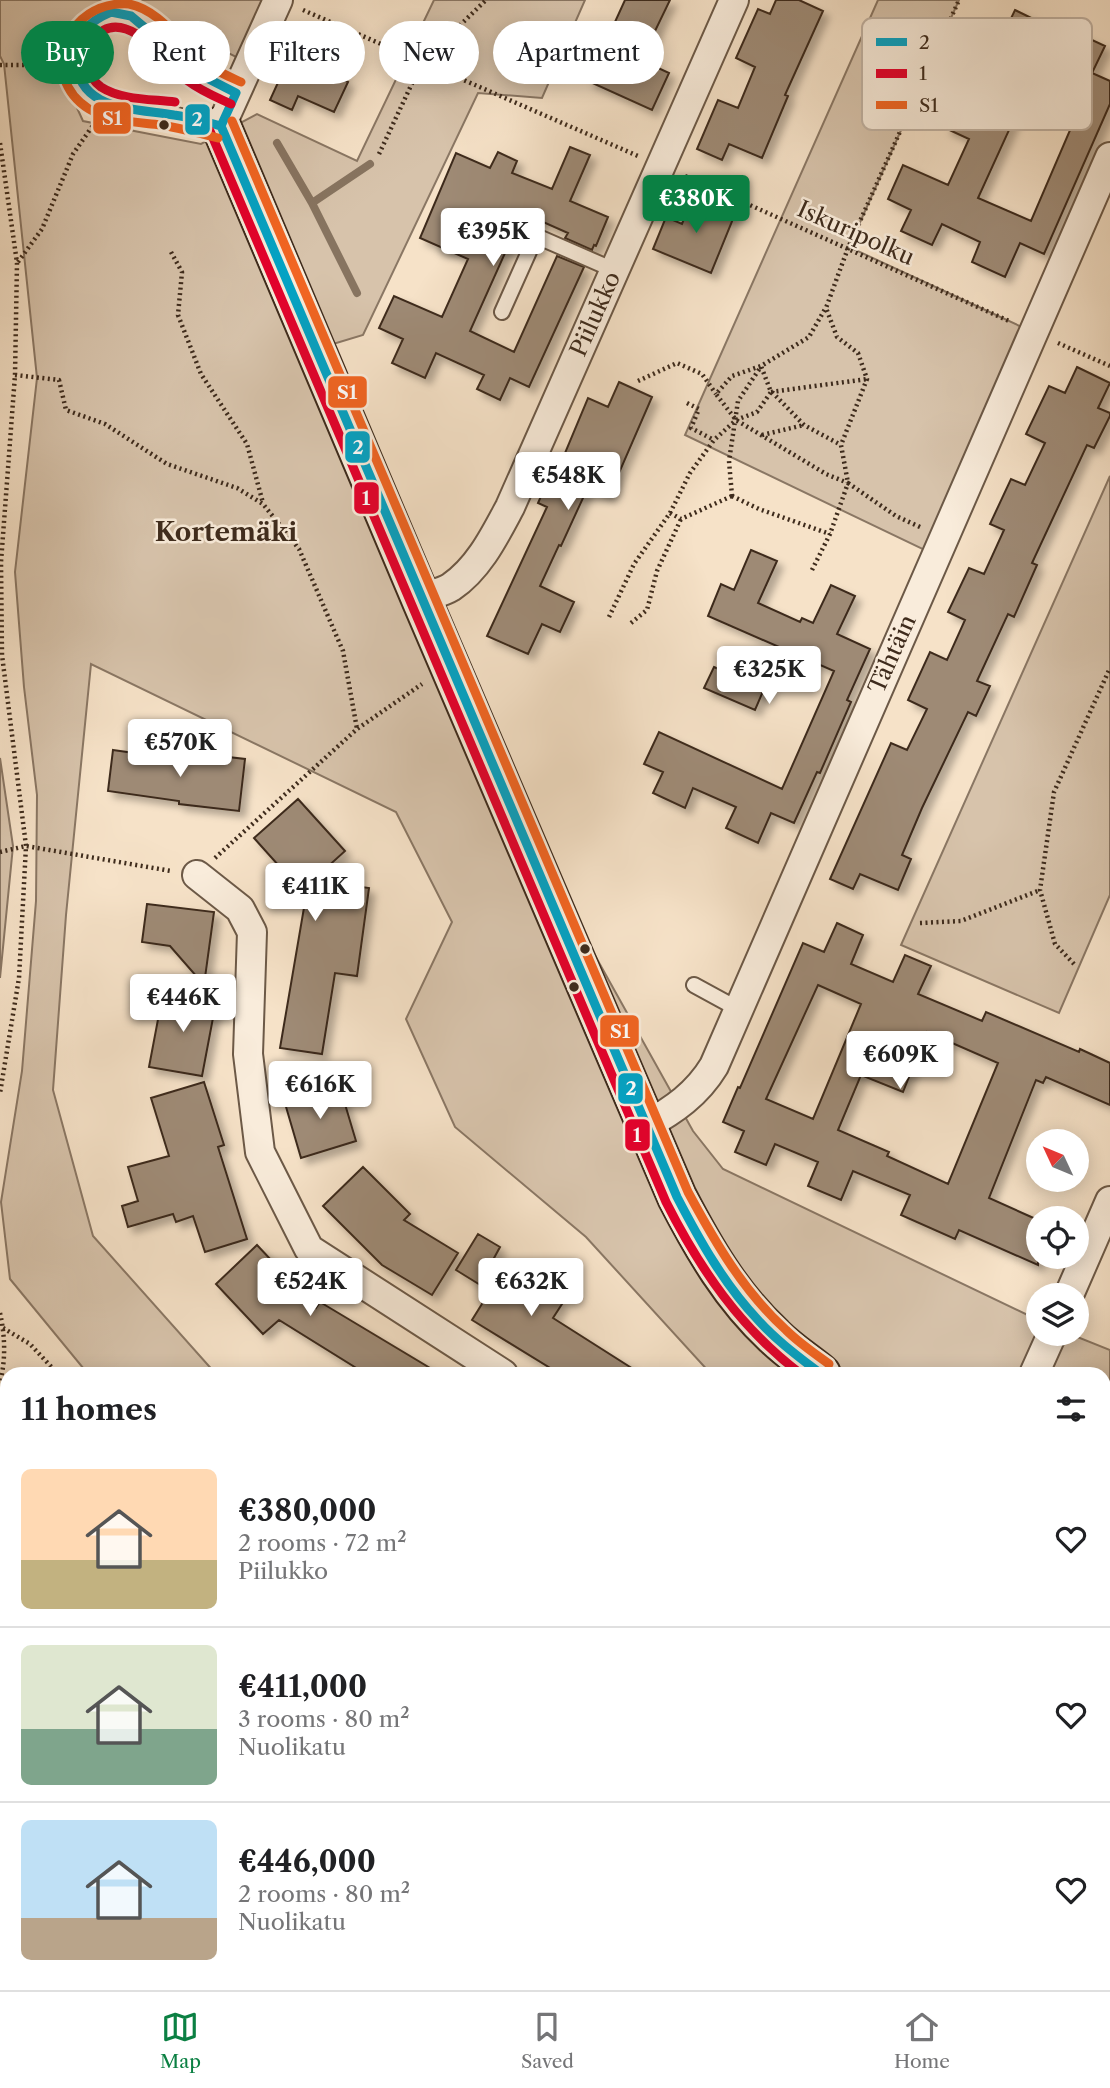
<!DOCTYPE html>
<html lang="en">
<head>
<meta charset="utf-8">
<style>
	:root { --surface:#fff; --page:#f6f6f6; --text:#202124; --muted:#757577; --line:#e0e0e0; --accent:#0b8043 }
	body { margin:0; font-family:"Libre Caslon Text",serif; background:var(--page); color:var(--text); height:100vh; display:flex; flex-direction:column; font-size:26px; white-space:nowrap }
	* { box-sizing:border-box; margin:0 }
	p { font-size:23px; color:var(--muted) }
	.icon { flex:none; width:38px; height:38px; fill:none; stroke:currentColor; stroke-width:2; stroke-linecap:round; stroke-linejoin:round }
	.map { position:relative; flex:1; overflow:hidden }
	.drawer { position:absolute; left:0px; top:1367px; width:1111px; height:625px; display:flex; flex-direction:column; background:var(--surface); border-radius:21px 21px 0 0; box-shadow:0 4px 18px #0003 }
	.drawer>* { flex:none }
	.guide { position:absolute; left:21px; top:21px; width:700px; height:63px; display:flex; gap:14px }
	.needle { width:46px; rotate:314deg }
	.fabs { position:absolute; left:1026px; top:1129px; display:grid; gap:14px }
	.fabs a { display:grid; place-items:center; width:63px; height:63px; border-radius:50%; background:var(--surface); box-shadow:0 4px 18px #0003; font-size:35px }
	.price { position:absolute; translate:-50% -60px; padding:0 16px; border-radius:7px; background:#fff; color:#222; font-size:23px; line-height:46px; filter:drop-shadow(0 2px 4px #0008) }
	.price::after { content:''; position:absolute; left:50%; top:42px; width:21px; height:16px; margin-left:-10px; background:inherit; clip-path:polygon(0 0,100% 0,50% 100%) }
	.price.selected { background:var(--accent); color:#fff }
	ul { padding:0; list-style:none }
	li { display:flex; align-items:center; gap:21px; height:175px; padding:0 21px }
	li+li { border-top:2px solid var(--line) }
	li span { display:grid; place-items:center; flex:none; width:196px; height:140px; border-radius:10px; color:#555 }
	li>.icon { margin-inline-start:auto }
	span .icon { width:84px; height:84px; fill:#fffc; stroke-width:1 }
	li b { font-size:30px }
	h2 { display:flex; justify-content:space-between; align-items:center; height:84px; padding:0 21px; font-size:30px }
	.chip { padding:0 24px; border-radius:32px; background:var(--surface); box-shadow:0 4px 18px #0003; font-size:24px; line-height:63px }
	.chip.selected { background:var(--accent); color:#fff }
	.dock { display:flex; justify-content:space-around; align-items:center; height:98px; border-top:2px solid var(--line); background:var(--surface); font-size:19px; color:var(--muted) }
	.dock a { display:grid; justify-items:center; gap:4px }
	.dock .selected { color:var(--accent) }
	.map>svg:first-child { display:block }
</style>
</head>
<body>
<div class="map">
<svg width="1110" height="1990" viewBox="0 0 1110 1990">
	<defs>
		<filter id="shadow"><feDropShadow dx="6" dy="6" stdDeviation="3.5" flood-color="#0004"/></filter>
	</defs>
	<rect width="100%" height="100%" fill="#f6e2c8"/>
	<filter id="stains"><feTurbulence type="fractalNoise" baseFrequency=".00286" numOctaves="4"/><feColorMatrix values="0 0 0 0 .2 0 0 0 0 .09 0 0 0 0 .02 0 0 0 .5 -.17"/></filter>
	<radialGradient id="worn" r=".72"><stop offset=".6" stop-color="#630" stop-opacity="0"/><stop offset="1" stop-color="#630" stop-opacity=".3"/></radialGradient>
	<!-- green -->
	<path fill="#d7c3ab" stroke="#8a7764" stroke-width="2" d="M0,0H264L238,58L139,8L114,2L98,4L74,24L67,53V86L83,121L201,144L257,114L357,161L434,0H585L542,98L478,93L363,335L300,354L449,694L693,1131L723,1169L1038,1320V1334H1070L1110,1350V1654L1104,1650V1374H711L586,1237L455,1127L406,1019L452,922L396,812L91,664L66,915L53,1090L93,1236L216,1374H88L10,1279L1,1202L22,1071L36,901L37,795L24,687L15,572L37,378L4,64L0,56Z
		M878,0H959L849,247L1024,328L935,555L685,435Z
		M1110,476V895L1059,1013L901,945Z
		M0,758L13,846L0,978Z
		M7,1439V1622L0,1627V1473Z
		M7,1645V1984L186,1985L178,1990H0V1649Z
		M876,1984L889,1990H434L430,1985Z
		M1066,1985L1074,1990H944L932,1985Z"/>
	<g fill="none" stroke-linecap="round" stroke-linejoin="round">
		<!-- stream -->
		<path stroke="#877460" stroke-width="8" d="M277,143L312,203L357,293
			M312,203L370,164"/>
	</g>
	<!-- building -->
	<path fill="#9e8a75" stroke="#3e2b1c" stroke-width="2" fill-rule="evenodd" filter="url(#shadow)" d="M625,0H670L641,60L669,73L652,110L588,81Z
		M776,0H799L823,11L785,95L788,96L762,158L729,144L722,160L697,149L718,100L738,108L755,67L736,58L758,9L770,14Z
		M1015,10L1070,37L1073,31L1105,46L1092,73L1110,81V104L1044,254L1020,243L1005,277L972,262L980,242L942,224L932,245L901,231L911,210L888,199L903,165L948,185L969,139L945,128L958,99L981,110L999,69L962,52L978,20L1004,33ZM1030,84L1080,107L1031,221L978,198Z
		M322,38L351,51L338,78L348,82L334,112L298,96L292,110L270,100L291,54L311,63Z
		M570,147L590,155L570,201L608,217L596,246L594,245L592,250L565,238L568,233L523,213L470,331L514,352L557,256L584,267L529,387L510,378L500,400L477,389L484,375L436,353L425,378L392,363L403,339L379,328L394,296L442,317L468,259L420,238L456,153L490,168L498,152L517,161L512,173L552,189Z
		M693,197L735,214L711,273L653,249L666,217L682,224Z
		M1077,367L1110,383L1098,408L1110,413V416L1094,448L1087,445L1032,563L1037,565L1014,617L1008,614L977,681L990,686L976,716L968,712L922,808L902,855L911,859L898,890L860,874L853,889L830,879L891,743L907,750L927,709L908,700L930,652L947,660L965,620L948,612L969,568L984,574L1004,530L990,524L1011,479L1025,485L1045,443L1026,434L1049,386L1065,393Z
		M619,382L652,397L609,496L588,487L561,546L559,545L540,586L574,602L560,632L542,624L528,654L487,636L547,507L538,503L559,456L563,458L588,398L608,407Z
		M751,550L777,561L758,603L800,622L802,618L813,623L831,585L855,596L837,634L870,649L847,700L851,702L820,773L817,772L794,823L771,813L758,843L726,828L736,807L693,788L685,808L653,793L663,772L644,764L659,732L782,789L834,671L708,616L721,584L734,590Z
		M714,667L764,689L755,710L704,688Z
		M113,750L184,760L185,752L245,759L239,811L179,804V801L108,791Z
		M298,799L345,851L313,880L369,888L357,976L335,973L322,1054L280,1048L306,896L254,838Z
		M147,904L214,912L204,985L170,946L142,942Z
		M837,923L863,935L851,964L893,982L905,955L931,966L918,994L982,1021L986,1012L1079,1052L1080,1049L1110,1063V1105L1046,1077L1043,1083L1036,1080L989,1198L1038,1220V1265L959,1230L955,1239L901,1215L910,1195L853,1171L841,1200L808,1186L818,1162L775,1144L766,1165L735,1152L744,1131L723,1122L738,1087L740,1088L803,943L824,952ZM818,985L861,1004L813,1119L766,1099ZM927,1032L998,1063L948,1184L887,1156L889,1152L838,1130L861,1075L903,1092Z
		M163,993L216,1002L202,1076L149,1067Z
		M204,1082L224,1145L218,1147L247,1239L205,1252L193,1216L176,1222L173,1214L128,1227L122,1206L138,1201L128,1167L169,1156L151,1098Z
		M339,1084L356,1141L301,1158L284,1100Z
		M363,1167L410,1214L404,1220L458,1253L432,1295L382,1265L323,1206Z
		M478,1234L500,1247L493,1260L562,1304L553,1318L641,1374H560L472,1320L490,1291L456,1270Z
		M257,1245L316,1308L320,1302L440,1374H366L279,1320L263,1334L216,1284Z"/>
	<g fill="none" stroke-linecap="round" stroke-linejoin="round">
		<defs>
			<path id="lane" d="M219,126C204,122 188,117 172,114C145,109 113,111 90,95C55,69 81,2 128,16C152,23 179,58 198,73C209,82 224,87 236,93
				M502,312L536,236L614,270
				M694,985L738,1009
				M1104,1829L1110,1835"/>
			<path id="street" d="M221,126L278,0
				M421,599C430,595 443,592 451,587C479,568 495,535 510,507L734,0
				M197,875L240,909L252,932L248,1054L260,1152L309,1249L503,1374
				M645,1126C674,1110 697,1094 714,1066L1110,157
				M1069,1295L1110,1201
				M1034,1374L1052,1334"/>
			<path id="secondary" d="M221,126L421,599L677,1197C704,1249 731,1296 774,1336C788,1350 805,1361 821,1374
				M1104,1507L1110,1508"/>
		</defs>
		<!-- lane casing -->
		<use href="#lane" stroke="#6c5947" stroke-width="18"/>
		<!-- street casing -->
		<use href="#street" stroke="#6c5947" stroke-width="32"/>
		<!-- secondary casing -->
		<use href="#secondary" stroke="#3e2b1c" stroke-width="42"/>
		<!-- path -->
		<path stroke="#3e2b1c" stroke-width="4.5" stroke-dasharray="2 3.5" stroke-linecap="butt" d="M303,10L638,156
			M0,65H55
			M0,143L17,263L15,375L1,562L2,655L26,846L19,978L0,1093
			M379,154L422,62L486,0
			M685,176L1009,321
			M171,252L182,272L178,315L201,374L247,444L263,503
			M18,262L42,229L73,154L96,121
			M1058,343L1110,366
			M15,375L59,380L66,410L105,424L167,464L237,488L263,504L299,549L343,651L357,729
			M638,381L677,363L702,374L716,394
			M771,392L867,379
			M772,392L804,425L841,445
			M687,403L699,409L691,428L714,440
			M762,435L804,425
			M732,496L729,461L738,401L760,368
			M732,496L759,509L830,534
			M670,513L681,519L732,496
			M920,527L896,516L848,483L841,445L867,379L858,353L837,337L826,308L848,248L959,0
			M812,570L830,534L848,483L826,474L736,420L716,394L732,376L761,366L809,337L825,309
			M609,617L634,564L670,513L690,473L714,440L736,420L757,412L771,392L761,366
			M631,623L647,610L657,571L681,519
			M0,852L26,846L171,871
			M215,858L357,729L422,684
			M920,923L961,921L1040,890
			M1074,964L1055,944L1040,890L1054,792L1110,668
			M0,1313C5,1335 6,1360 0,1382
			M3,1328L30,1344L58,1374
			M0,1661L7,1659
			M0,1761L7,1766
			M0,1827L7,1810
			M166,1984L171,1990
			M666,1984L672,1990
			M899,1984L911,1990
			M465,1990V1984"/>
		<!-- lane -->
		<use href="#lane" stroke="#f9ecdb" stroke-width="14"/>
		<!-- street -->
		<use href="#street" stroke="#f9ecdb" stroke-width="28"/>
		<!-- secondary -->
		<use href="#secondary" stroke="#f9ecdb" stroke-width="38"/>
		<defs>
			<path id="bus-1" d="M111,12L131,16L201,75L236,93L221,126C205,122 190,117 174,115C132,108 75,111 76,55C76,32 92,20 111,12Z
				M221,126L677,1197C700,1241 724,1284 758,1320C777,1341 799,1357 821,1374"/>
			<path id="bus-2" d="M175,102C151,99 121,100 101,87C73,67 91,17 126,29C148,36 170,66 188,81C201,91 216,97 231,104
				M210,131L666,1202C700,1269 740,1328 801,1374"/>
			<path id="bus-3" d="M232,121L688,1192C715,1242 743,1291 786,1330C799,1343 814,1353 829,1364
				M218,138C199,133 180,128 161,125C137,122 110,122 89,109C37,76 66,0 129,4C161,10 183,47 208,65C218,72 230,77 241,82"/>
		</defs>
		<!-- bus-1 casing -->
		<use href="#bus-1" stroke="#f9ecdb" stroke-width="14"/>
		<!-- bus-2 casing -->
		<use href="#bus-2" stroke="#f9ecdb" stroke-width="14"/>
		<!-- bus-3 casing -->
		<use href="#bus-3" stroke="#f9ecdb" stroke-width="14"/>
		<!-- bus-1 -->
		<use href="#bus-1" stroke="#03a3c5" stroke-width="9"/>
		<!-- bus-2 -->
		<use href="#bus-2" stroke="#e4002b" stroke-width="9"/>
		<!-- bus-3 -->
		<use href="#bus-3" stroke="#f26522" stroke-width="9"/>
	</g>
	<!-- markers -->
	<g fill="#3e2b1c" stroke="#f9ecdb" stroke-width="2.5">
		<circle cx="164" cy="125" r="6"/>
		<circle cx="585" cy="949" r="6"/>
		<circle cx="574" cy="987" r="6"/>
	</g>
	<g text-anchor="middle" stroke-width="5" stroke-linejoin="round" paint-order="stroke">
		<!-- street labels -->
		<g font-size="23" fill="#3e2b1c" stroke="#f9ecdb">
			<text transform="translate(856 233) rotate(24)" y="8">Iskuripolku</text>
			<text transform="translate(595 314) rotate(-66)" y="8">Piilukko</text>
			<text transform="translate(892 654) rotate(-66)" y="8">Tähtäin</text>
		</g>
		<!-- quarter labels -->
		<g font-size="26" font-weight="bold" fill="#3e2b1c" stroke="#f9ecdb">
			<text x="226" y="541">Kortemäki</text>
		</g>
	</g>
	<!-- legend -->
	<rect x="862" y="18" width="230" height="112" rx="10" fill="#f9ecdb" stroke="#c1b2a2" stroke-width="2"/>
	<rect x="876" y="38" width="31" height="8" fill="#03a3c5"/>
	<rect x="876" y="69" width="31" height="9" fill="#e4002b"/>
	<rect x="876" y="101" width="31" height="8" fill="#f26522"/>
	<g font-size="19" fill="#3e2b1c">
		<text x="919" y="49">2</text>
		<text x="919" y="80">1</text>
		<text x="919" y="112">S1</text>
	</g>
	<g stroke="#f9ecdb" stroke-width="2.5">
		<rect x="92" y="101" width="40" height="34" rx="7" fill="#f26522"/>
		<rect x="184" y="103" width="27" height="33" rx="7" fill="#03a3c5"/>
		<rect x="327" y="375" width="41" height="34" rx="7" fill="#f26522"/>
		<rect x="344" y="430" width="27" height="34" rx="7" fill="#03a3c5"/>
		<rect x="353" y="481" width="27" height="34" rx="7" fill="#e4002b"/>
		<rect x="599" y="1014" width="41" height="34" rx="7" fill="#f26522"/>
		<rect x="617" y="1072" width="27" height="33" rx="7" fill="#03a3c5"/>
		<rect x="624" y="1118" width="27" height="34" rx="7" fill="#e4002b"/>
	</g>
	<g font-size="19" text-anchor="middle" font-weight="bold" fill="#fff">
		<text x="112" y="125">S1</text>
		<text x="197" y="126">2</text>
		<text x="347" y="399">S1</text>
		<text x="358" y="454">2</text>
		<text x="366" y="505">1</text>
		<text x="620" y="1038">S1</text>
		<text x="631" y="1095">2</text>
		<text x="637" y="1142">1</text>
	</g>
	<rect width="100%" height="100%" filter="url(#stains)"/>
	<rect width="100%" height="100%" fill="url(#worn)"/>
</svg>
<div class="fabs">
<a><svg class="needle" viewBox="-14 -14 28 28"><path d="M0-13l5 13h-10z" fill="#e53935"/><path d="M0 13l5-13h-10z" fill="#757577"/></svg></a>
<a><svg class="icon" aria-label="locate" viewBox="0 0 24 24"><circle cx="12" cy="12" r="6"/><path d="M12 2v4M12 18v4M2 12h4M18 12h4"/></svg></a>
<a><svg class="icon" aria-label="layers" viewBox="0 0 24 24"><path d="M12 4l9 5-9 5-9-5zM3 14l9 5 9-5"/></svg></a>
</div>
<b class="price selected" style="left:696px;top:235px">€380K</b>
<b class="price" style="left:493px;top:268px">€395K</b>
<b class="price" style="left:568px;top:512px">€548K</b>
<b class="price" style="left:769px;top:706px">€325K</b>
<b class="price" style="left:180px;top:779px">€570K</b>
<b class="price" style="left:315px;top:923px">€411K</b>
<b class="price" style="left:183px;top:1034px">€446K</b>
<b class="price" style="left:900px;top:1091px">€609K</b>
<b class="price" style="left:320px;top:1121px">€616K</b>
<b class="price" style="left:310px;top:1318px">€524K</b>
<b class="price" style="left:531px;top:1318px">€632K</b>
<div class="guide">
<a class="chip selected">Buy</a>
<a class="chip">Rent</a>
<a class="chip">Filters</a>
<a class="chip">New</a>
<a class="chip">Apartment</a>
</div>
<section class="drawer">
<h2>11 homes<svg class="icon" aria-label="filters" viewBox="0 0 24 24"><path d="M4 7h16M4 17h16"/><circle cx="9" cy="7" r="2"/><circle cx="15" cy="17" r="2"/></svg></h2>
<ul>
<li><span style="background:linear-gradient(#ffd9b3 65%,#c2b280 0)"><svg class="icon" aria-label="home" viewBox="0 0 24 24"><path d="M3 11l9-7 9 7M6 9v11h12V9"/></svg></span><div><b>€380,000</b><p>2 rooms · 72 m²</p><p>Piilukko</p></div><svg class="icon" aria-label="heart" viewBox="0 0 24 24"><path d="M12 20l-8-8c-3-5 5-10 8-4 3-6 11-1 8 4z"/></svg></li>
<li><span style="background:linear-gradient(#dfe7d0 60%,#7fa58c 0)"><svg class="icon" aria-label="home" viewBox="0 0 24 24"><path d="M3 11l9-7 9 7M6 9v11h12V9"/></svg></span><div><b>€411,000</b><p>3 rooms · 80 m²</p><p>Nuolikatu</p></div><svg class="icon" aria-label="heart" viewBox="0 0 24 24"><path d="M12 20l-8-8c-3-5 5-10 8-4 3-6 11-1 8 4z"/></svg></li>
<li><span style="background:linear-gradient(#bfe0f5 70%,#b9a48a 0)"><svg class="icon" aria-label="home" viewBox="0 0 24 24"><path d="M3 11l9-7 9 7M6 9v11h12V9"/></svg></span><div><b>€446,000</b><p>2 rooms · 80 m²</p><p>Nuolikatu</p></div><svg class="icon" aria-label="heart" viewBox="0 0 24 24"><path d="M12 20l-8-8c-3-5 5-10 8-4 3-6 11-1 8 4z"/></svg></li>
</ul>
</section>
</div>
<nav class="dock">
<a class="selected"><svg class="icon" aria-label="map" viewBox="0 0 24 24"><path d="M3 6l6-2 6 2 6-2v14l-6 2-6-2-6 2zM9 4v14M15 6v14"/></svg>Map</a>
<a><svg class="icon" aria-label="saved" viewBox="0 0 24 24"><path d="M7 4h10v16l-5-4-5 4z"/></svg>Saved</a>
<a><svg class="icon" aria-label="home" viewBox="0 0 24 24"><path d="M3 11l9-7 9 7M6 9v11h12V9"/></svg>Home</a>
</nav>
</body>
</html>
